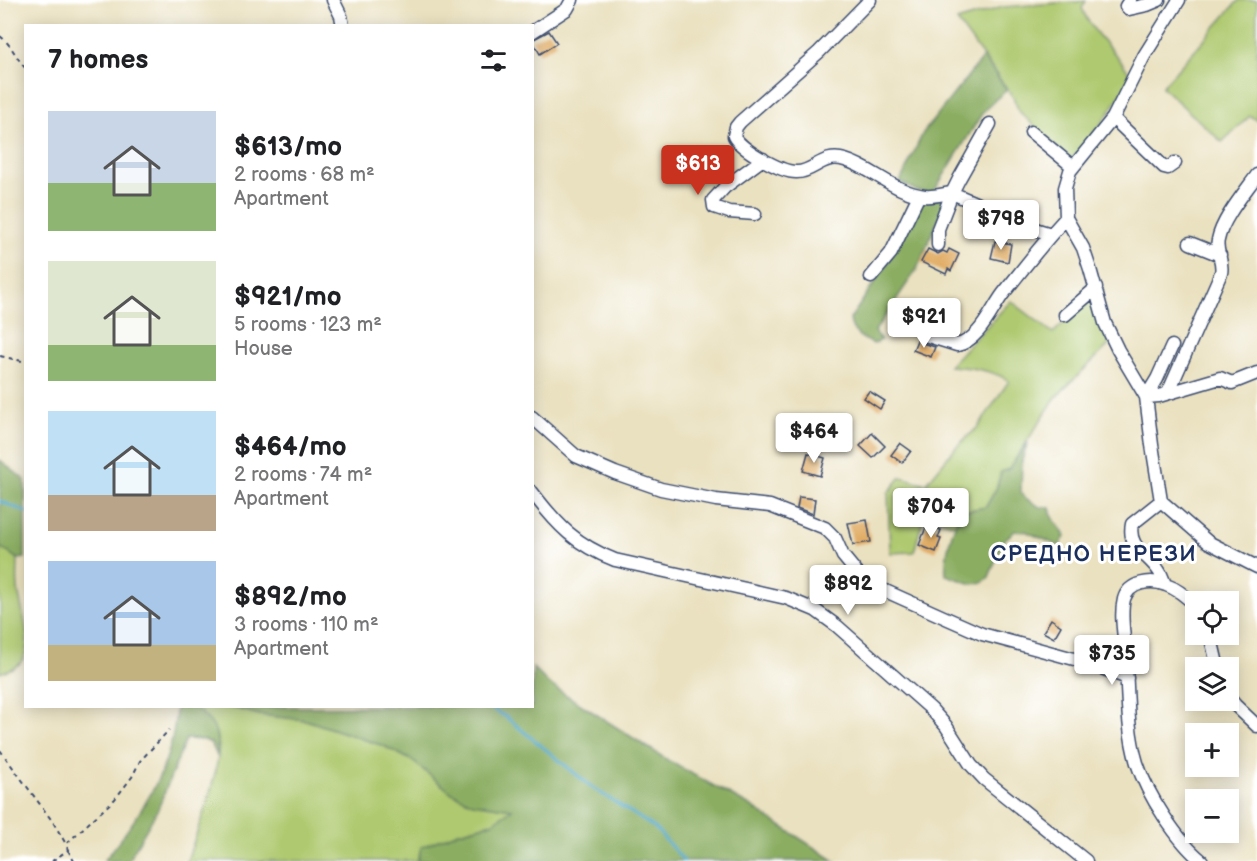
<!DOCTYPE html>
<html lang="en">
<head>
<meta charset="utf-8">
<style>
	:root { --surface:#fff; --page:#f6f6f6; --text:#202124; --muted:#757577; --accent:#c8321e }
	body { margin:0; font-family:"Balsamiq Sans",sans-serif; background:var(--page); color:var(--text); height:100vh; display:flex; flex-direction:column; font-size:22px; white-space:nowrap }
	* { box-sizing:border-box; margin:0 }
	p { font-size:20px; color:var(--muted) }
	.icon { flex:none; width:33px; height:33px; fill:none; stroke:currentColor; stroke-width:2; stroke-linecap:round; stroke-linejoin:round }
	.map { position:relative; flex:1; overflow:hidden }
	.side { position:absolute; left:24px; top:24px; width:510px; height:684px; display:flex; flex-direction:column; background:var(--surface); border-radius:0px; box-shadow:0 3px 15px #0003 }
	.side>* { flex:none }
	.tools { position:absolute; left:1185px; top:591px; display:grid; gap:12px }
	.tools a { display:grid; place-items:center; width:54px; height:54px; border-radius:0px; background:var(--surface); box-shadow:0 3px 15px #0003; font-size:30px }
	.price { position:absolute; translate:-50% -51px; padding:0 14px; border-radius:6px; background:#fff; color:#222; font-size:20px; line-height:39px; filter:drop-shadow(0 2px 3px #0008) }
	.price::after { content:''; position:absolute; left:50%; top:36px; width:18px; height:14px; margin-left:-9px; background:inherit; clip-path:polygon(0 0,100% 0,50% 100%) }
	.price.on { background:var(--accent); color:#fff }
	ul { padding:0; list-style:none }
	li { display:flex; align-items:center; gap:18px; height:150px; padding:0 24px }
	li span { display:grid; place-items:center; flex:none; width:168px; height:120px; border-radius:0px; color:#555 }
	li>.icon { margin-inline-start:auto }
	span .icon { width:72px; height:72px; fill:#fffc; stroke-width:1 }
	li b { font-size:26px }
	h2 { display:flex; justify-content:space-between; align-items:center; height:72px; padding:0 24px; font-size:26px }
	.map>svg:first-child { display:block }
</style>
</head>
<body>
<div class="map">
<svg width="1257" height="861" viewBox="0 0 1257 861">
	<rect width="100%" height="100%" fill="#fff"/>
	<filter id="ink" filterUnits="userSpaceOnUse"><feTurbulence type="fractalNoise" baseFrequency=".0167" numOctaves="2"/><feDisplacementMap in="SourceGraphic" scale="12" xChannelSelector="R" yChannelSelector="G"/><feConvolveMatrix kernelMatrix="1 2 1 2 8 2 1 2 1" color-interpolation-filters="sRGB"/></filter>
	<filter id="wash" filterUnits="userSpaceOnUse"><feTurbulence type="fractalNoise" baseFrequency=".008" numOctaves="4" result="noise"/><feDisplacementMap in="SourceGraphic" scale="24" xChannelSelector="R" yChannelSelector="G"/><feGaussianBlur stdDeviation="1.35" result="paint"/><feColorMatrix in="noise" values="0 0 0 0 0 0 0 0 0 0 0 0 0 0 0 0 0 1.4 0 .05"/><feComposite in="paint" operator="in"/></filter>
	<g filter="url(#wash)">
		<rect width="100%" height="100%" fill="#eae1c0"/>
		<!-- green -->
		<path fill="#afc96f" stroke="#657c66" stroke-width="1.5" d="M1239,0H1257V120L1250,116L1222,142L1162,87Z
			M1086,1L1082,8C1091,34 1118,52 1131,76C1114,109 1095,133 1070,161L1019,111L1013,97L957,21L1003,7Z
			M1093,294L1110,344L1056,397L1009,469L1001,472L997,487L985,508L973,509L957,518L956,525L924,515L914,552L890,553L888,493L901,477L926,484L956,447L978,427L1009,381C994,370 967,367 949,366L1011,301L1053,333Z
			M0,547L18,559C18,569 17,578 18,588C20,609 35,644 21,662C17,668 7,670 0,673Z
			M194,707H229L260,715L306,720L384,746L411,760L428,772L496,806L513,809L492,823L456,833L418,856V861H187C196,834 223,765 218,740C215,725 204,716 194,707Z"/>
		<!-- forest -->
		<path fill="#8bad62" stroke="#536e60" stroke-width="1.5" d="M983,57L1007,90L996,99L983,112L933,193L917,191L900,182L923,133Z
			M948,197L917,269L875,331L881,340L874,344C862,339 851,333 850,319L886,266L919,203L925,200Z
			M1028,442L1022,460L1021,493L1025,498L1040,507L1050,508C1053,525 1061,524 1065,537L1059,546L1025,531H1015L1004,540L989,577L983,582L972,584L946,575C944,558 952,525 963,511L986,507L997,487L1001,472L1009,469Z
			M0,460L25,480V558L18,559L0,547Z
			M533,668L549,684L669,761L750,806L835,861H418L421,847L456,833L492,823L512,809L473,803L452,793L411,760L384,746L306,720L260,715L229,707L532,706Z
			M176,707H194C214,723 219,729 217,756L211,743L204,740L186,739L158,809L128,861H104C141,814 174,768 176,707Z"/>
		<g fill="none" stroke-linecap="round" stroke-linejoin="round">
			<!-- stream -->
			<path stroke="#4aa6c8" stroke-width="3" d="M0,501L26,512
				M487,706L506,717L593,788L655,828L684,861"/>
		</g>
		<g id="blocks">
			<!-- building -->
			<path fill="#e1ad66" d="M549,31L557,43L540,54L532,40Z
				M995,241L1011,244L1008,262L991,258Z
				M928,249L938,254L943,251L947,253L949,249L959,254L951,271L948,269L946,274L921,262Z
				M918,338L922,343L935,347L931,357L913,350Z
				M869,391L885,401L880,409L864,398Z
				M872,433L885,446L873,458L860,446Z
				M900,443L911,451L902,463L891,455Z
				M808,453L825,458L820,476L803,471Z
				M799,497L815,499L813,514L797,508Z
				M867,520L871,542L853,545L848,523Z
				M927,525L941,530L938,538L941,539L936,552L919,545Z
				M1051,619L1061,626L1054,638L1043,632Z"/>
		</g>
	</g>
	<g filter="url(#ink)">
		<use href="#blocks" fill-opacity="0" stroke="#3a4a6d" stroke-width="1.5"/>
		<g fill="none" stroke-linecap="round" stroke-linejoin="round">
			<defs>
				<path id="minor" d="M333,0L341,16L343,26
					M870,0L819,52L740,122L736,127L734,136C740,149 782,173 797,172C814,172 823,153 845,160C873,168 895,193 925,196C934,197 943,194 952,193
					M1130,0L1126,6L1129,9L1147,5L1159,0
					M1179,0L1144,56L1113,118L1070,171L1065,188L1066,218L1083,248L1090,269L1105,323L1118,350L1146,397L1152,445L1161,501L1208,542L1257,567
					M532,32L567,9L572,0
					M1113,118L1164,167L1168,168L1175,163
					M990,124L959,179L952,193L1038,230L1051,234
					M1031,132L1072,166
					M755,214L729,212L714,207L713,200L725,187L763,159
					M1190,243L1220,255
					M938,245V229L952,193
					M871,277L891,253L919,195
					M1065,315L1096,288
					M925,335L957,345C979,341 991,310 1003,294C1023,269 1044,241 1066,218
					M1168,393L1221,273C1224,261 1215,251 1218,240C1222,219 1245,192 1257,175
					M1146,397L1159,396L1220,378L1232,383L1257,373
					M1146,397L1157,379L1172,346
					M532,417L576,456L615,473L661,489L716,500L770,506L825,528L835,538L843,556L857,573L870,584L948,619L982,634L1089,663L1127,678
					M532,492C557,525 576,545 615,560L786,598L815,610L837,626L931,709L946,726L971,765L984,779L1086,861
					M1161,501L1132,524C1127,548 1148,554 1159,571C1162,575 1163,580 1165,584
					M1196,606C1187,597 1178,589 1166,585C1151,579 1129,582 1124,599C1120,615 1124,633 1125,649C1128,686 1126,727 1137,763C1147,794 1177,841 1202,861
					M1210,634L1218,668
					M1228,696L1235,705L1257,726"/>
			</defs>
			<!-- minor casing -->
			<use href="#minor" stroke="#3a4a6d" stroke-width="15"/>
			<!-- path -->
			<path stroke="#3a4a6d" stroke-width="2" stroke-dasharray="4.5 4.5" stroke-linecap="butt" d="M0,36C12,45 16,58 26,69
				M0,356L26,362
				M0,750L53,822L66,844
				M68,850L74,861
				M52,861L68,850L66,844L115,799L132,777L140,761L169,730"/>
			<!-- minor -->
			<use href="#minor" stroke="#fff" stroke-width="12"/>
		</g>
	</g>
	<g text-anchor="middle" stroke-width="6" stroke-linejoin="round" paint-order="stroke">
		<!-- district labels -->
		<g font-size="22" font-weight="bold" letter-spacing="1.5" fill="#1b2f5e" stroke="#fff">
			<text x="1094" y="561">СРЕДНО НЕРЕЗИ</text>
		</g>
	</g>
</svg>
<div class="tools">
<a><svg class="icon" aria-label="locate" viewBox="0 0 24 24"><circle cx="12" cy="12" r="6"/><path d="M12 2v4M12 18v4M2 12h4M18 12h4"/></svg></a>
<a><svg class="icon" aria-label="layers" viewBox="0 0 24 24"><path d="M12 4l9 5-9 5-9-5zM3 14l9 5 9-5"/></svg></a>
<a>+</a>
<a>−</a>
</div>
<b class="price on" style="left:698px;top:196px">$613</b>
<b class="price" style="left:1001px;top:251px">$798</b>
<b class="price" style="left:924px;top:349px">$921</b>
<b class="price" style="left:814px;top:464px">$464</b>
<b class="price" style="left:931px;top:539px">$704</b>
<b class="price" style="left:848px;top:616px">$892</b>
<b class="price" style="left:1112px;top:686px">$735</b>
<section class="side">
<h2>7 homes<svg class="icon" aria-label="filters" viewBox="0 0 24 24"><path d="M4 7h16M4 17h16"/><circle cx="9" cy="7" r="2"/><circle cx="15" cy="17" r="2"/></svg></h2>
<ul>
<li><span style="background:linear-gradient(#c9d6e8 60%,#8fb573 0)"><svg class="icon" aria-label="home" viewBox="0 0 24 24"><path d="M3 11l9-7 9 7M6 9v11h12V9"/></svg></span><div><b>$613/mo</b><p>2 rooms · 68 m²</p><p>Apartment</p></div></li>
<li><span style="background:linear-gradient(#dfe7d0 70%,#8fb573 0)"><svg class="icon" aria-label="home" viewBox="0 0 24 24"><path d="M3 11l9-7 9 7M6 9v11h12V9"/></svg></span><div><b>$921/mo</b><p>5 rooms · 123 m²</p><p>House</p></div></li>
<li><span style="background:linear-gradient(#bfe0f5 70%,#b9a48a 0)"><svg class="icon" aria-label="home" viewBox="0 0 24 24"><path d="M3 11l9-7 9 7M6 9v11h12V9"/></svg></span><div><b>$464/mo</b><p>2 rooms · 74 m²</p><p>Apartment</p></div></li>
<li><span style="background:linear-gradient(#a9c7e8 70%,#c2b280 0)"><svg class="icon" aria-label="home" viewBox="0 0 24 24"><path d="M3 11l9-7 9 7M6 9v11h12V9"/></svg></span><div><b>$892/mo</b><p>3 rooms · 110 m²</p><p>Apartment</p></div></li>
</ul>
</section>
</div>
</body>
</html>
